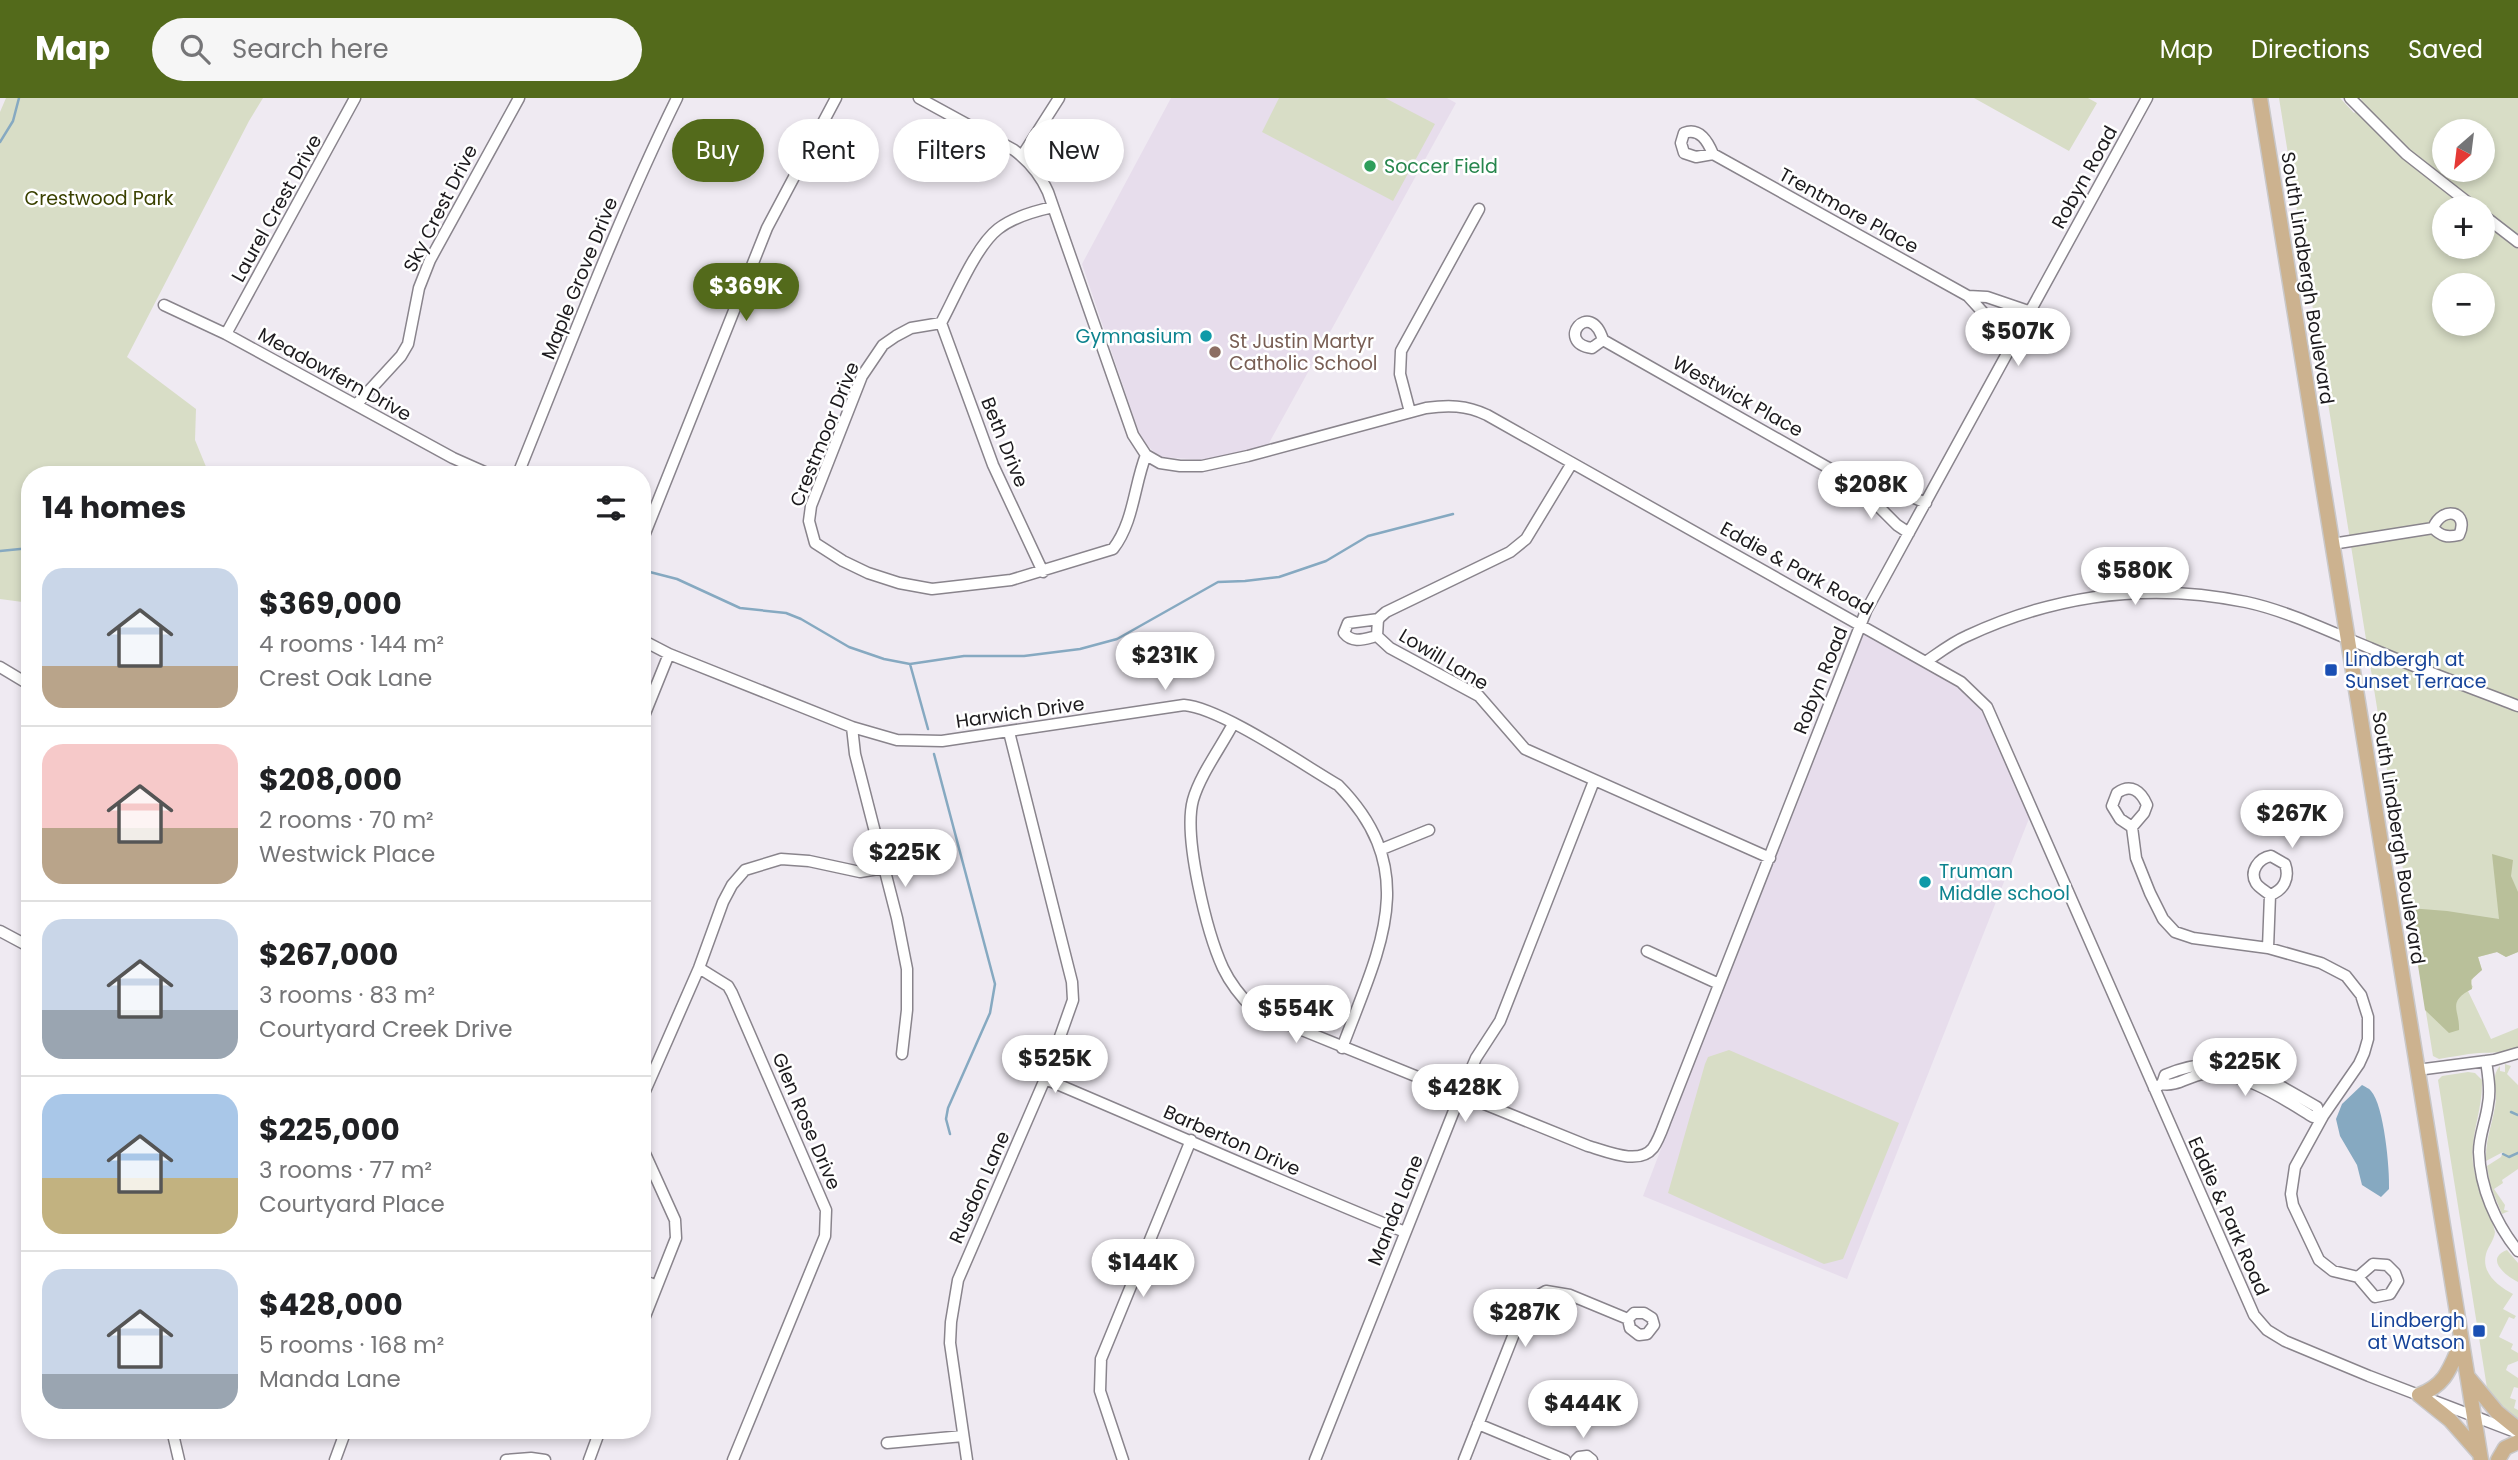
<!DOCTYPE html>
<html lang="en">
<head>
<meta charset="utf-8">
<style>
	:root { --surface:#fff; --page:#f6f6f6; --text:#202124; --muted:#757577; --line:#e0e0e0; --accent:#536a1b }
	body { margin:0; font-family:Poppins,sans-serif; background:var(--page); color:var(--text); height:100vh; display:flex; flex-direction:column; font-size:26px; white-space:nowrap }
	* { box-sizing:border-box; margin:0 }
	p { font-size:23px; color:var(--muted) }
	.icon { flex:none; width:38px; height:38px; fill:none; stroke:currentColor; stroke-width:2; stroke-linecap:round; stroke-linejoin:round }
	.map { position:relative; flex:1; overflow:hidden }
	.drawer { position:absolute; left:21px; top:368px; width:630px; height:973px; display:flex; flex-direction:column; background:var(--surface); border-radius:28px; box-shadow:0 4px 10px #0003 }
	.drawer>* { flex:none }
	.banner { position:absolute; left:672px; top:21px; width:665px; height:63px; display:flex; gap:14px }
	.needle { width:46px; rotate:208deg }
	.fabs { position:absolute; left:2432px; top:21px; display:grid; gap:14px }
	.fabs a { display:grid; place-items:center; width:63px; height:63px; border-radius:50%; background:var(--surface); box-shadow:0 4px 10px #0003; font-size:35px }
	.price { position:absolute; translate:-50% -60px; padding:0 16px; border-radius:24px; background:#fff; color:#222; font-size:23px; line-height:46px; filter:drop-shadow(0 2px 4px #0008) }
	.price::after { content:''; position:absolute; left:50%; top:42px; width:21px; height:16px; margin-left:-10px; background:inherit; clip-path:polygon(0 0,100% 0,50% 100%) }
	.price.on { background:var(--accent); color:#fff }
	ul { padding:0; list-style:none }
	li { display:flex; align-items:center; gap:21px; height:175px; padding:0 21px }
	li+li { border-top:2px solid var(--line) }
	li span { display:grid; place-items:center; flex:none; width:196px; height:140px; border-radius:21px; color:#555 }
	li>.icon { margin-inline-start:auto }
	span .icon { width:84px; height:84px; fill:#fffc; stroke-width:1 }
	li b { font-size:30px }
	h2 { display:flex; justify-content:space-between; align-items:center; height:84px; padding:0 21px; font-size:30px }
	.pill { padding:0 24px; border-radius:32px; background:var(--surface); box-shadow:0 4px 10px #0003; font-size:24px; line-height:63px }
	.pill.on { background:var(--accent); color:#fff }
	header { display:flex; align-items:center; gap:42px; box-sizing:border-box; height:98px; padding:0 35px; background:var(--accent); color:#fff }
	header strong { font-size:33px }
	nav { display:flex; gap:38px; margin-inline-start:auto; font-size:24px }
	.search { width:490px; height:63px; background:var(--page); display:flex; align-items:center; gap:18px; box-sizing:border-box; padding:0 24px; border-radius:38px; color:var(--muted); font-size:26px }
	.map>svg:first-child { display:block }
</style>
</head>
<body>
<header>
<strong>Map</strong>
<div class="search"><svg class="icon" aria-label="search" viewBox="0 0 24 24"><circle cx="10" cy="10" r="6"/><path d="M15 15l6 6"/></svg>Search here</div>
<nav><a>Map</a><a>Directions</a><a>Saved</a></nav>
</header>
<div class="map">
<svg width="2518" height="1362" viewBox="0 0 2518 1362">
	<rect width="100%" height="100%" fill="#efeaf2"/>
	<!-- built -->
	<path fill="#e7ddec" d="M1171,0H1447L1456,5L1268,347L1207,362L1159,359L1141,341L1082,166Z
		M1861,527L1957,586L1984,612L2032,713L1847,1181L1643,1098Z"/>
	<!-- green -->
	<path fill="#d8ddc6" fill-rule="evenodd" d="M6,0H263L249,23L127,259L196,311L195,342L209,376H30V505L0,501V14Z
		M1279,0H1385L1435,26L1393,103L1262,34Z
		M1974,0H2088L2097,5L2069,53Z
		M2279,0H2340L2354,15L2363,8L2361,0H2518V854L2506,859L2497,854L2478,859L2482,872L2473,879L2471,886L2473,889L2468,893L2491,941L2518,930V949C2504,956 2493,954 2479,955C2465,956 2452,959 2439,961L2433,958ZM2445,33H2483V72H2445ZM2445,110H2483V149H2445ZM2445,187H2483V226H2445Z
		M959,35L988,50L975,74L946,59Z
		M1729,952L1899,1025L1843,1161L1824,1166L1668,1095L1705,966L1708,959Z
		M2505,966L2511,968L2507,976L2518,987V1071L2502,1082L2503,1085L2494,1091L2505,1107L2504,1112L2509,1113L2502,1116L2490,1087L2487,1068L2501,1059L2503,1054L2486,1063C2485,1040 2494,1023 2496,1001C2496,989 2491,978 2500,968V973L2505,974Z
		M2468,974L2475,975L2482,982C2483,1012 2470,1036 2473,1065C2476,1090 2490,1111 2495,1134C2494,1143 2488,1148 2486,1156C2481,1175 2498,1188 2513,1196L2503,1211L2516,1218L2514,1221L2509,1219L2499,1239L2513,1246L2511,1251L2518,1255V1263L2508,1267L2506,1272L2518,1280V1290L2514,1289L2510,1300L2516,1302L2514,1310L2518,1312V1321C2505,1313 2492,1306 2487,1290L2438,982L2442,978Z
		M2507,1152L2518,1165V1184C2506,1178 2484,1161 2507,1152Z"/>
	<!-- forest -->
	<path fill="#b9c09a" d="M2492,756L2513,762L2511,778L2518,794V854L2506,859L2497,854L2478,859L2482,872L2471,882L2472,891C2446,904 2460,912 2459,932L2449,935L2425,912L2409,810L2447,813L2499,821Z"/>
	<!-- water -->
	<path fill="#86a9c1" d="M2362,987C2365,989 2369,990 2371,993C2384,1007 2390,1072 2389,1091L2381,1099L2362,1087L2357,1067L2340,1038L2336,1021L2342,1006Z"/>
	<g fill="none" stroke-linecap="round" stroke-linejoin="round">
		<!-- stream -->
		<path stroke="#86a9c1" stroke-width="2.5" d="M0,44L13,23L19,0
			M315,376L323,374L327,376
			M0,453L30,450
			M642,472L677,481L740,510L786,515L801,521L849,549L884,561L910,566L964,558H1024L1080,551L1117,541L1218,484L1245,483L1279,479L1326,463L1368,438L1453,416
			M910,566L928,631
			M934,656L995,886L990,915L948,1010L946,1021L950,1036
			M2511,1014L2518,1017
			M2503,1056L2509,1059L2518,1055"/>
		<defs>
			<path id="minor" d="M919,0L1014,52C1030,64 1040,76 1048,94L1133,337L1146,357L1160,365L1180,368H1202L1248,358L1426,310C1448,307 1466,307 1487,317L1961,584L1987,609L2254,1217L2267,1232L2285,1243L2369,1278L2518,1335
				M2350,0L2406,56L2475,110
				M1713,56L1696,59L1684,55L1681,45L1684,35C1700,29 1708,44 1713,56L1968,198L2001,234L2014,245
				M1022,58L1059,0
				M1053,109C1035,113 1013,119 998,131C976,148 955,199 941,225L911,230L896,238L883,247L862,278L811,408L809,423L815,445L843,463L868,475L899,485L932,491L1011,482L1113,451C1134,424 1134,387 1146,357
				M2483,117L2518,144
				M1968,198L1987,199L2031,214
				M164,207L226,236L453,360L489,376
				M941,225L993,367L1043,474
				M226,236L355,0
				M1603,242L1592,250C1554,245 1590,199 1603,242L1855,385L1912,399L1926,405
				M356,307L401,258L408,246L419,190L430,162L519,0
				M1410,314L1400,276L1401,253L1479,111
				M1572,365L1526,441L1510,454L1386,514L1378,521L1377,538L1390,550L1479,598L1525,651L1770,760
				M518,376C569,250 617,122 677,0
				M1857,387L1897,427L1909,435
				M642,443L767,130L836,0
				M2332,446L2433,430C2441,438 2447,440 2459,437C2470,414 2443,406 2433,430
				M1377,538C1364,541 1353,546 1344,535L1348,525L1379,521
				M642,542L669,556L852,629L897,642L942,643L1184,607C1221,610 1302,666 1338,687C1424,774 1378,853 1342,950
				M1927,563C1940,554 1953,544 1967,538C2057,496 2149,484 2246,504C2288,513 2330,534 2370,550C2419,571 2469,589 2518,608
				M0,569L30,587
				M642,623L669,556
				M1233,626C1221,649 1200,677 1193,702C1183,739 1207,835 1223,870C1231,887 1243,901 1255,913L1588,1048C1606,1053 1639,1068 1653,1050C1658,1043 1662,1032 1665,1024L1866,513L2147,0
				M852,629L855,656L897,820L907,871V912L902,956
				M2132,729L2120,721L2112,708L2117,695C2131,685 2141,693 2147,707L2144,715L2132,729L2136,760L2150,795L2163,821L2175,834L2193,840L2268,850L2321,865L2346,878L2361,897L2368,919V941L2364,955L2359,966L2323,1018L2295,1069L2291,1096L2293,1107L2319,1162L2333,1173L2358,1179L2373,1166L2387,1167L2395,1175L2398,1183L2390,1196L2375,1199L2358,1179
				M1382,751L1429,732
				M0,833L30,849
				M2268,850L2270,797C2284,792 2290,780 2285,766L2271,758C2259,760 2249,773 2256,785C2259,790 2266,793 2270,797
				M1647,853L1719,886
				M699,870L728,888L732,895L826,1112L825,1138L733,1362
				M2486,963C2488,977 2491,992 2488,1006C2486,1023 2479,1037 2479,1054C2480,1090 2496,1126 2518,1153
				M2417,972L2494,962L2518,955
				M1045,981C1166,1032 1284,1085 1405,1134
				M2162,986C2176,989 2189,978 2203,976C2242,972 2282,1000 2313,1019L2319,1016
				M2154,990L2162,986L2165,977C2227,950 2264,979 2317,1009L2319,1016L2323,1018
				M642,1000L699,870L723,804L732,787L745,772L781,761L809,763L860,774L884,770
				M642,1049L675,1122L676,1140L642,1226
				M642,1182L657,1188
				M1478,1326L1565,1362
				M172,1332L179,1362
				M887,1345L963,1338
				M335,1362L346,1332
				M506,1362L531,1360L545,1362
				M589,1362L600,1332
				M967,1362L950,1245L951,1224L958,1182L1045,981L1073,902L1072,884L1009,634
				M1123,1362L1100,1293L1101,1261L1191,1042
				M1315,1362L1461,995L1476,960L1500,923L1594,683
				M1464,1362L1523,1213L1532,1201L1546,1193L1570,1197L1628,1221L1630,1230L1639,1237L1647,1236L1654,1227L1652,1220L1644,1215H1634L1628,1221
				M1576,1362L1579,1359L1587,1358L1592,1362"/>
			<path id="major" d="M2260,0L2481,1362
				M2468,1279L2497,1314L2518,1331
				M2419,1297L2450,1322L2479,1355
				M2419,1297C2446,1287 2450,1270 2461,1245
				M2498,1362L2505,1350L2518,1344"/>
		</defs>
		<!-- minor casing -->
		<use href="#minor" stroke="#89848c" stroke-width="13"/>
		<!-- major casing -->
		<use href="#major" stroke="#c9c8c9" stroke-width="17"/>
		<!-- minor -->
		<use href="#minor" stroke="#fff" stroke-width="10"/>
		<!-- major -->
		<use href="#major" stroke="#ccb28f" stroke-width="14"/>
	</g>
	<!-- markers -->
	<circle fill="#2e9e5b" stroke="#fff" stroke-width="2.5" cx="1370" cy="68" r="7"/>
	<g fill="#0f9aa8" stroke="#fff" stroke-width="2.5">
		<circle cx="1206" cy="238" r="7"/>
		<circle cx="1925" cy="784" r="7"/>
	</g>
	<circle fill="#8d6e63" stroke="#fff" stroke-width="2.5" cx="1215" cy="254" r="7"/>
	<g fill="#1a4fb4" stroke="#fff" stroke-width="2.5">
		<rect x="2324" y="565" width="14" height="14" rx="3.5"/>
		<rect x="2472" y="1226" width="14" height="14" rx="3.5"/>
	</g>
	<g text-anchor="middle" stroke-width="5" stroke-linejoin="round" paint-order="stroke">
		<!-- leisure labels -->
		<g font-size="19" fill="#27864d" stroke="#fff" text-anchor="start">
			<text x="1384" y="75">Soccer Field</text>
		</g>
		<!-- street labels -->
		<g font-size="19" fill="#1c1a1d" stroke="#fff">
			<text transform="translate(2084 79) rotate(-61)" y="7">Robyn Road</text>
			<text transform="translate(276 110) rotate(-61)" y="7">Laurel Crest Drive</text>
			<text transform="translate(440 110) rotate(-63)" y="7">Sky Crest Drive</text>
			<text transform="translate(1849 112) rotate(29)" y="7">Trentmore Place</text>
			<text transform="translate(579 180) rotate(-68)" y="7">Maple Grove Drive</text>
			<text transform="translate(2308 180) rotate(81)" y="7">South Lindbergh Boulevard</text>
			<text transform="translate(335 276) rotate(29)" y="7">Meadowfern Drive</text>
			<text transform="translate(1738 298) rotate(29)" y="7">Westwick Place</text>
			<text transform="translate(824 336) rotate(-68)" y="7">Crestmoor Drive</text>
			<text transform="translate(1005 344) rotate(68)" y="7">Beth Drive</text>
			<text transform="translate(1797 470) rotate(29)" y="7">Eddie &amp; Park Road</text>
			<text transform="translate(1444 561) rotate(31)" y="7">Lowill Lane</text>
			<text transform="translate(1820 582) rotate(-68)" y="7">Robyn Road</text>
			<text transform="translate(1020 614) rotate(-8)" y="7">Harwich Drive</text>
			<text transform="translate(2399 740) rotate(81)" y="7">South Lindbergh Boulevard</text>
			<text transform="translate(807 1023) rotate(67)" y="7">Glen Rose Drive</text>
			<text transform="translate(1232 1042) rotate(24)" y="7">Barberton Drive</text>
			<text transform="translate(979 1089) rotate(-66)" y="7">Rusdon Lane</text>
			<text transform="translate(1395 1112) rotate(-68)" y="7">Manda Lane</text>
			<text transform="translate(2229 1118) rotate(66)" y="7">Eddie &amp; Park Road</text>
		</g>
		<!-- park labels -->
		<g font-size="19" fill="#3b4201" stroke="#fff">
			<text x="99" y="107">Crestwood Park</text>
		</g>
		<!-- culture labels -->
		<g font-size="19" fill="#0d838f" stroke="#fff" text-anchor="end">
			<text x="1192" y="245">Gymnasium</text>
			<text x="1939" y="780" text-anchor="start">Truman<tspan x="1939" dy="22">Middle school</tspan></text>
		</g>
		<!-- education labels -->
		<g font-size="19" fill="#785e54" stroke="#fff" text-anchor="start">
			<text x="1229" y="250">St Justin Martyr<tspan x="1229" dy="22">Catholic School</tspan></text>
		</g>
		<!-- transit labels -->
		<g font-size="19" fill="#164399" stroke="#fff" text-anchor="start">
			<text x="2345" y="568">Lindbergh at<tspan x="2345" dy="22">Sunset Terrace</tspan></text>
			<text x="2465" y="1229" text-anchor="end">Lindbergh<tspan x="2465" dy="22">at Watson</tspan></text>
		</g>
	</g>
</svg>
<div class="fabs">
<a><svg class="needle" viewBox="-14 -14 28 28"><path d="M0-13l5 13h-10z" fill="#e53935"/><path d="M0 13l5-13h-10z" fill="#757577"/></svg></a>
<a>+</a>
<a>−</a>
</div>
<b class="price on" style="left:746px;top:225px">$369K</b>
<b class="price" style="left:2018px;top:270px">$507K</b>
<b class="price" style="left:1871px;top:423px">$208K</b>
<b class="price" style="left:2135px;top:509px">$580K</b>
<b class="price" style="left:1165px;top:594px">$231K</b>
<b class="price" style="left:2292px;top:752px">$267K</b>
<b class="price" style="left:905px;top:791px">$225K</b>
<b class="price" style="left:1296px;top:947px">$554K</b>
<b class="price" style="left:1055px;top:997px">$525K</b>
<b class="price" style="left:2245px;top:1000px">$225K</b>
<b class="price" style="left:1465px;top:1026px">$428K</b>
<b class="price" style="left:1143px;top:1201px">$144K</b>
<b class="price" style="left:1525px;top:1251px">$287K</b>
<b class="price" style="left:1583px;top:1342px">$444K</b>
<div class="banner">
<a class="pill on">Buy</a>
<a class="pill">Rent</a>
<a class="pill">Filters</a>
<a class="pill">New</a>
</div>
<section class="drawer">
<h2>14 homes<svg class="icon" aria-label="filters" viewBox="0 0 24 24"><path d="M4 7h16M4 17h16"/><circle cx="9" cy="7" r="2"/><circle cx="15" cy="17" r="2"/></svg></h2>
<ul>
<li><span style="background:linear-gradient(#c9d6e8 70%,#b9a48a 0)"><svg class="icon" aria-label="home" viewBox="0 0 24 24"><path d="M3 11l9-7 9 7M6 9v11h12V9"/></svg></span><div><b>$369,000</b><p>4 rooms · 144 m²</p><p>Crest Oak Lane</p></div></li>
<li><span style="background:linear-gradient(#f6c9c9 60%,#b9a48a 0)"><svg class="icon" aria-label="home" viewBox="0 0 24 24"><path d="M3 11l9-7 9 7M6 9v11h12V9"/></svg></span><div><b>$208,000</b><p>2 rooms · 70 m²</p><p>Westwick Place</p></div></li>
<li><span style="background:linear-gradient(#c9d6e8 65%,#9aa5b1 0)"><svg class="icon" aria-label="home" viewBox="0 0 24 24"><path d="M3 11l9-7 9 7M6 9v11h12V9"/></svg></span><div><b>$267,000</b><p>3 rooms · 83 m²</p><p>Courtyard Creek Drive</p></div></li>
<li><span style="background:linear-gradient(#a9c7e8 60%,#c2b280 0)"><svg class="icon" aria-label="home" viewBox="0 0 24 24"><path d="M3 11l9-7 9 7M6 9v11h12V9"/></svg></span><div><b>$225,000</b><p>3 rooms · 77 m²</p><p>Courtyard Place</p></div></li>
<li><span style="background:linear-gradient(#c9d6e8 75%,#9aa5b1 0)"><svg class="icon" aria-label="home" viewBox="0 0 24 24"><path d="M3 11l9-7 9 7M6 9v11h12V9"/></svg></span><div><b>$428,000</b><p>5 rooms · 168 m²</p><p>Manda Lane</p></div></li>
</ul>
</section>
</div>
</body>
</html>
